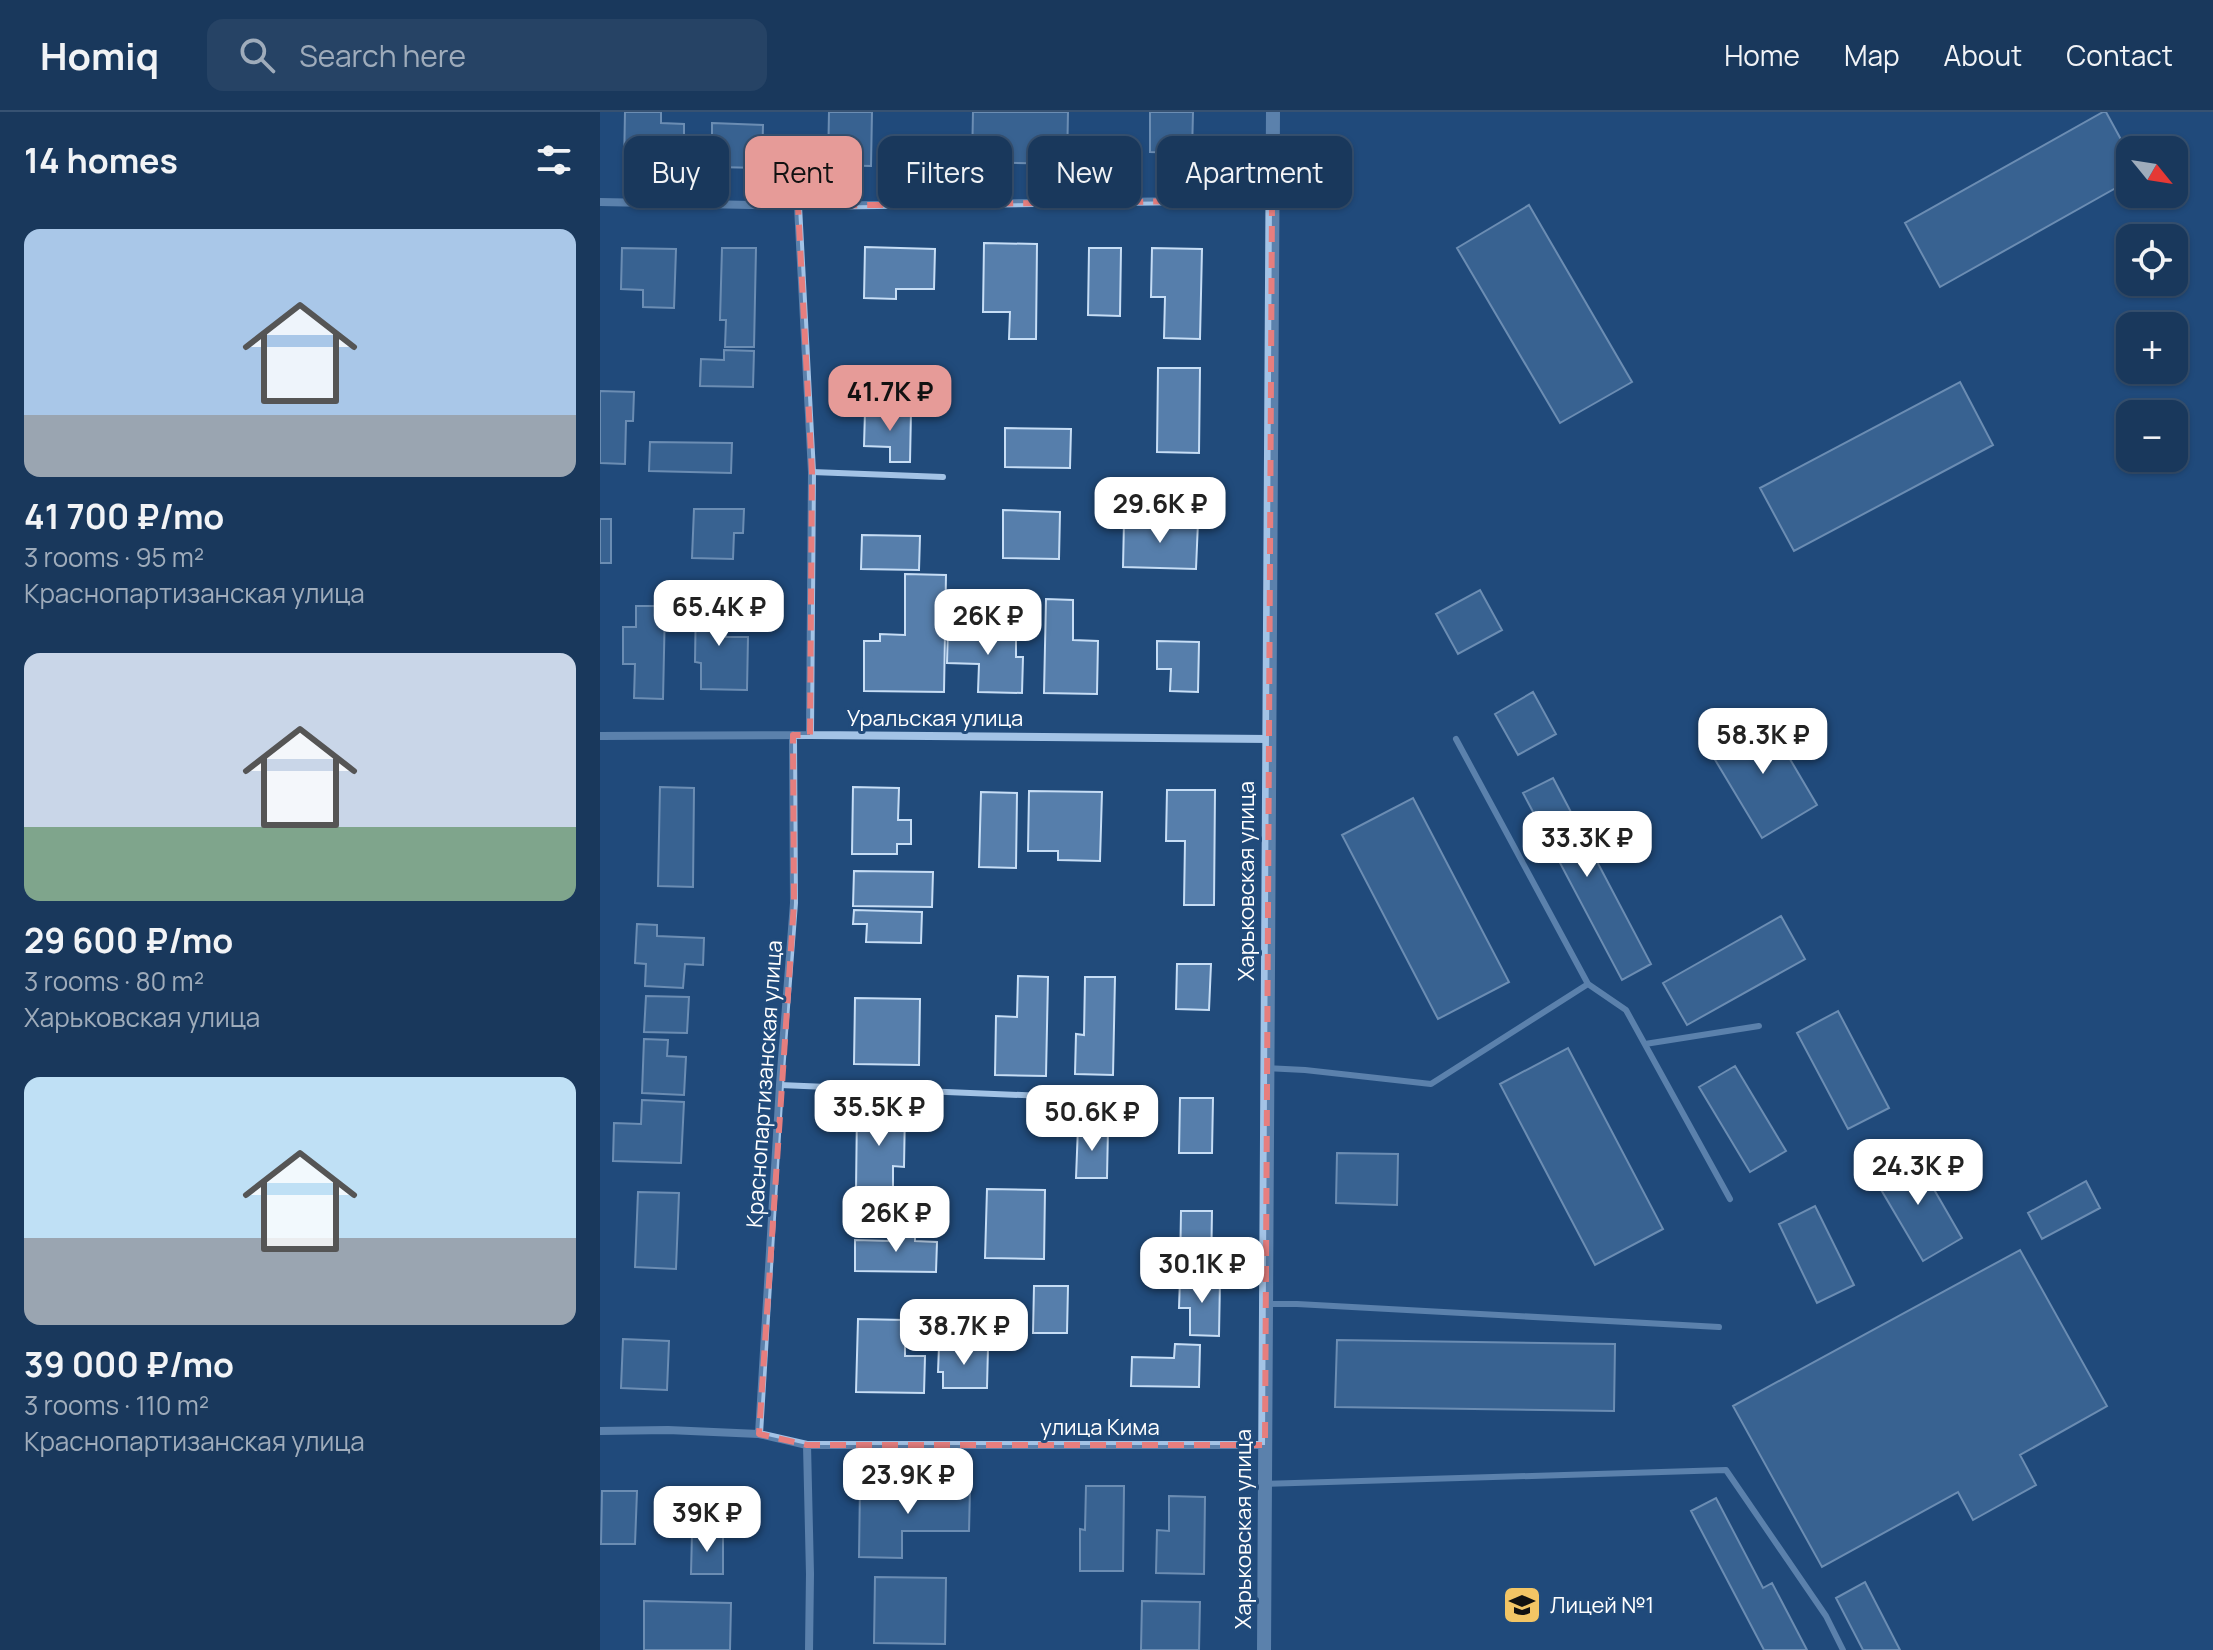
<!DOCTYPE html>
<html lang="en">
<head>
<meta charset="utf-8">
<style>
	:root { --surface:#19385c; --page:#264365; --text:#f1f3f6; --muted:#9facbb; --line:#375272; --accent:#e69b98 }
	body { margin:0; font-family:Manrope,sans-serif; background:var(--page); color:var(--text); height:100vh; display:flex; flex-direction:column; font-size:30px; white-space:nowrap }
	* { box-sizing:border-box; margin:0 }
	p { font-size:26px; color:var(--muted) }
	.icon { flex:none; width:44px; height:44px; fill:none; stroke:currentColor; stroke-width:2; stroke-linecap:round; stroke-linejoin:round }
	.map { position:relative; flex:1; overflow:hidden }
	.drawer { display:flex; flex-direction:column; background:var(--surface); width:600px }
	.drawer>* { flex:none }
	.guide { position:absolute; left:24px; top:24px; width:760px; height:72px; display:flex; gap:16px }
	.needle { width:52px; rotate:120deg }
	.buttons { position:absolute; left:1516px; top:24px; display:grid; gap:16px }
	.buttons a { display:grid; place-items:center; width:72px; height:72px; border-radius:16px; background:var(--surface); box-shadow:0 2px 6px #0004,0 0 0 2px var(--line); font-size:40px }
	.price { position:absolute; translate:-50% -68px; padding:0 18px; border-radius:16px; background:#fff; color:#222; font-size:26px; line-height:52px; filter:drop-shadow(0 2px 4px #0008) }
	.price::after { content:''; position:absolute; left:50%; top:48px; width:24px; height:18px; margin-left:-12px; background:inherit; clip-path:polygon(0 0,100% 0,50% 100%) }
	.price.current { background:var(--accent); color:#111 }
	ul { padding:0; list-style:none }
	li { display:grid; align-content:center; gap:16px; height:424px; padding:0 24px }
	li span { display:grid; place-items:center; height:248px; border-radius:16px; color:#555 }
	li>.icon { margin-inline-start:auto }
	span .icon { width:144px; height:144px; fill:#fffc; stroke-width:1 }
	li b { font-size:34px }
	h2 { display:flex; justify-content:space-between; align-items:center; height:96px; padding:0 24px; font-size:34px }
	.chip { padding:0 28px; border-radius:16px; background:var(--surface); box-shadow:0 2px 6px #0004,0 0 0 2px var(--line); font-size:28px; line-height:72px }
	.chip.current { background:var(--accent); color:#111 }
	header { display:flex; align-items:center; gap:48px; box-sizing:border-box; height:112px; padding:0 40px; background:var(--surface); border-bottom:2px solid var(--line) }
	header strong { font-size:38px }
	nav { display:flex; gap:44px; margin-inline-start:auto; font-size:28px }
	.search { width:560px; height:72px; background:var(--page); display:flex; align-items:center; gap:20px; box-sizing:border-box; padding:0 28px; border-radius:16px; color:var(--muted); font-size:30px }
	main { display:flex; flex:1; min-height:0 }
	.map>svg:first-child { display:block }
</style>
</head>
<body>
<header>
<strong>Homiq</strong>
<div class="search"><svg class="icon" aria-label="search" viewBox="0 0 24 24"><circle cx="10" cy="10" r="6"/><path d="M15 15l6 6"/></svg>Search here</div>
<nav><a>Home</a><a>Map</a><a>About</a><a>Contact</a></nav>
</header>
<main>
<section class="drawer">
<h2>14 homes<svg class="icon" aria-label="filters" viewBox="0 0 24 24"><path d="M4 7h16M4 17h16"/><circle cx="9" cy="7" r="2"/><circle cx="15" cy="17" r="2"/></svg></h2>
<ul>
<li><span style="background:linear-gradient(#a9c7e8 75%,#9aa5b1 0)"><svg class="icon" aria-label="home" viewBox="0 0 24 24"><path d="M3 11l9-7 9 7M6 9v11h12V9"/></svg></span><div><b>41 700 ₽/mo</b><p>3 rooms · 95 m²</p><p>Краснопартизанская улица</p></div></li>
<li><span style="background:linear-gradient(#c9d6e8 70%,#7fa58c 0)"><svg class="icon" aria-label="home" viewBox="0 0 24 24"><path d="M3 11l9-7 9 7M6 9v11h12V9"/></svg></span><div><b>29 600 ₽/mo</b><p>3 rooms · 80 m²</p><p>Харьковская улица</p></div></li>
<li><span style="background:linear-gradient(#bfe0f5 65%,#9aa5b1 0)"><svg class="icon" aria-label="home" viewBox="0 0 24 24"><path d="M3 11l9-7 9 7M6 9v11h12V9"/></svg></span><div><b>39 000 ₽/mo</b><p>3 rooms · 110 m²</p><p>Краснопартизанская улица</p></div></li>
</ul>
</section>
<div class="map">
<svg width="1613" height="1538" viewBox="0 0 1613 1538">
	<rect width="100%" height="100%" fill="#214b7b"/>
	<!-- building -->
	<path fill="#567eab" stroke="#c6ddf5" stroke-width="2" d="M25,0H61V11L84,12V55L24,54Z
		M229,0H272L271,54L228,53Z
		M373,0H468L467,52L372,50Z
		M550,0H593L592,41L550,40Z
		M1503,0H1506L1530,44V68L1340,175L1305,111Z
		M112,11L163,13L162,56L115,55V47L112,48Z
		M929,93L1032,270L960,311L857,136Z
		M384,131L437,132L436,227H409L410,200H383Z
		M265,135L335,137L334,177H296V187L264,186Z
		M22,136L76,137L74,196L43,195V178L21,177Z
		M122,136H156L154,235H125L126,208H120Z
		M489,136H521L520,204L488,203Z
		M552,136L602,137L600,227L564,226L565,185H551Z
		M124,238L154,239L153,275L100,274L101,247L124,248Z
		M558,256H600L599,341L557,340Z
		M1360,270L1393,333L1194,439L1160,376Z
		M0,279L34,280L33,309H26L25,352L0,351Z
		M265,299H311L310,350H290V335L264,334Z
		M405,316L471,317L470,356L405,355Z
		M50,330L132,331L131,361L49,359Z
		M94,397H144L143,421H134L133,447L92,446Z
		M403,398L460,400L459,447L403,446Z
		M0,407H11V451H0Z
		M524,409L598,410L596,457L523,455Z
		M262,423L320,424L319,458L261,457Z
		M305,462L346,463L344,580L264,579V529H280V522L305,523Z
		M880,478L902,518L858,542L836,502Z
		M96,485H127L126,525H148L147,578L101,577V551L95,550Z
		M446,487L473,488V528L498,529L497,582L444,581Z
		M36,494H65L63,587L34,586L35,552H23V515H36Z
		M348,515L416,516V545H423L422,581L378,580L379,552L347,551Z
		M557,529L599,530L598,580L570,579L571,557H557Z
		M933,580L956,622L918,643L895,602Z
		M1164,603L1217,693L1162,726L1108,636Z
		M953,666L1051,852L1022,868L923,681Z
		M60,675L94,676L93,775L58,774Z
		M253,675L299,676L298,708H311V732H297V742H252Z
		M567,678H615L614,793H584L585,729H566Z
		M429,679L502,680L500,749L458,748V739H428Z
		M381,680L417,681L416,756L379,755Z
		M813,686L909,870L838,907L742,723Z
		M254,759L333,760L332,795L253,794Z
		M254,798L322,800L321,831L266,830L267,812H253Z
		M1181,804L1205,847L1087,913L1063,871Z
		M37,812L57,813V824L104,826L103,853L85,852L83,876L45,874L46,852L35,851Z
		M577,852H611L609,898L576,897Z
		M418,864L448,865L446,964L395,963L396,904L417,905Z
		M485,865H515L513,963L475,962L476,922L484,923Z
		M46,884L89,885L87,921L44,920Z
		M255,886L320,887L319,953L254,952Z
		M1238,899L1289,996L1248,1017L1197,921Z
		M44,927L68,928L67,944L86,945L84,983L42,981Z
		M968,936L1063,1117L995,1153L900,972Z
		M1135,954L1186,1039L1150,1060L1099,975Z
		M580,986H613L612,1041H579Z
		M42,988L84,990L81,1051L13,1049L14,1011L41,1012Z
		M257,996L305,997L304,1055L293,1054V1079H256Z
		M478,1015L508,1016L507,1066H476Z
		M737,1041L798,1042L797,1093L736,1091Z
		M1313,1041L1362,1126L1323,1149L1273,1064Z
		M1486,1069L1500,1096L1442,1127L1428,1101Z
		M387,1077L445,1078L444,1147L385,1146Z
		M38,1080L79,1081L76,1157L35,1155Z
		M1215,1094L1254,1173L1217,1191L1179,1112Z
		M581,1099H612L611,1161L580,1160Z
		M290,1116L315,1117V1129L337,1130L336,1160L255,1159V1128L290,1129Z
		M1420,1138L1507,1294L1420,1343L1436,1373L1373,1408L1358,1380L1222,1455L1133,1294Z
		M580,1167H620L619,1224L590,1223V1196H579Z
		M434,1174H468L467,1221H433Z
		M258,1207L305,1208V1244H325L324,1281L256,1280Z
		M23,1227L69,1229L67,1278L21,1276Z
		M737,1228L1015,1232L1014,1299L735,1295Z
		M575,1232L600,1233L599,1275L531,1274L532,1245L574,1246Z
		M339,1234L388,1235L387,1276H343V1260H338Z
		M260,1374L370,1376L369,1419H302V1446L259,1445Z
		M486,1374H524L523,1459H480V1417L485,1418Z
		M2,1379H37L35,1432H1Z
		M84,1380H124L123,1420L84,1419Z
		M569,1384L605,1385L604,1462L556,1461L557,1418L569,1419Z
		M1116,1386L1163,1476L1172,1471L1207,1538H1164L1091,1399Z
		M92,1421L123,1422V1462H91Z
		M275,1465L346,1466L345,1532L274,1531Z
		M1265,1470L1300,1538H1263L1236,1486Z
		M44,1489L131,1491L130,1538H44Z
		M542,1489L600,1490L599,1538H541Z"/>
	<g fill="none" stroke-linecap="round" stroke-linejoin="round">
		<!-- service -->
		<path stroke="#a3c3e6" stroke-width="6" d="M212,360L343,365
			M856,627L988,872
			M1045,932L1159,914
			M667,956L705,958L831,972L988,872L1026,898L1130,1087
			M180,973L469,985
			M666,1192H697L1119,1215
			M665,1372L1126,1358L1226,1504L1243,1538"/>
		<!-- minor -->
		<path stroke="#a3c3e6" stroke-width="8" d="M0,90L198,94L672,88
			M198,94L212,360L210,623
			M0,624L210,623L669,627
			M0,1319L68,1318L159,1322L207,1333H665
			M159,1322L180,973L194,791L193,623
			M207,1333L210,1462L209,1538"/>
		<!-- tertiary -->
		<path stroke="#a3c3e6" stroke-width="14" d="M664,1538L673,0"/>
	</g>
	<!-- marked area -->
	<path d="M0 0H1613V1538H0ZM672,88L665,1333H207L159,1322L194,791L193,623H210L212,360L198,94Z" fill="#214b7b" fill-opacity=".55" fill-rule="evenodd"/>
	<path fill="none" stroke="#e67e7e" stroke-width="6" stroke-dasharray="16 10" stroke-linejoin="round" d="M672,88L665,1333H207L159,1322L194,791L193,623H210L212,360L198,94Z"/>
	<!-- icons -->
	<defs>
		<symbol id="school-square" viewBox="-11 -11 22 22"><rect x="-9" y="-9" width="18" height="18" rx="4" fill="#f2c565" stroke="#214b7b"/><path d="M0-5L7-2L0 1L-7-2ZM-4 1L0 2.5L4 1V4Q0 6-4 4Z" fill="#111"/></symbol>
	</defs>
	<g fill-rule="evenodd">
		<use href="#school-square" x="900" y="1471" width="44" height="44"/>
	</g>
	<g text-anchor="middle" stroke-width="6" stroke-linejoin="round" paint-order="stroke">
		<!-- street labels -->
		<g font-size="22" fill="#fff" stroke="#214b7b">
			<text x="335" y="614">Уральская улица</text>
			<text transform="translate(646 769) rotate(-90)" y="8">Харьковская улица</text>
			<text transform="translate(164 972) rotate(-86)" y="8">Краснопартизанская улица</text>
			<text x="500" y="1323">улица Кима</text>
			<text transform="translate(643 1417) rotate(-90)" y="8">Харьковская улица</text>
		</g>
		<!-- poi labels -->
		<g font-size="22" fill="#fff" stroke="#214b7b" text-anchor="start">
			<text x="950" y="1501">Лицей №1</text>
		</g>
	</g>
</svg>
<div class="buttons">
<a><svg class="needle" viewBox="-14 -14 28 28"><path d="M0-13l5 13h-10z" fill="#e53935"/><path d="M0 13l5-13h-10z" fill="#9facbb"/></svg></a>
<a><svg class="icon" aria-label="locate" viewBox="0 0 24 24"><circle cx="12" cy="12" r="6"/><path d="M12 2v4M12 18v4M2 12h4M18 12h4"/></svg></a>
<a>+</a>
<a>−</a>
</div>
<b class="price current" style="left:290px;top:321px">41.7K ₽</b>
<b class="price" style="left:560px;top:433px">29.6K ₽</b>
<b class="price" style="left:119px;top:536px">65.4K ₽</b>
<b class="price" style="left:388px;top:545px">26K ₽</b>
<b class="price" style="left:1163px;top:664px">58.3K ₽</b>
<b class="price" style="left:987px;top:767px">33.3K ₽</b>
<b class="price" style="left:279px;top:1036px">35.5K ₽</b>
<b class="price" style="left:492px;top:1041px">50.6K ₽</b>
<b class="price" style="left:1318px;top:1095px">24.3K ₽</b>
<b class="price" style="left:296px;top:1142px">26K ₽</b>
<b class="price" style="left:602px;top:1193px">30.1K ₽</b>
<b class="price" style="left:364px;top:1255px">38.7K ₽</b>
<b class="price" style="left:308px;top:1404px">23.9K ₽</b>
<b class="price" style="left:107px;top:1442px">39K ₽</b>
<div class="guide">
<a class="chip">Buy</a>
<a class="chip current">Rent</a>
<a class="chip">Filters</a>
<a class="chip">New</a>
<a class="chip">Apartment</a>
</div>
</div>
</main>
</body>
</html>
